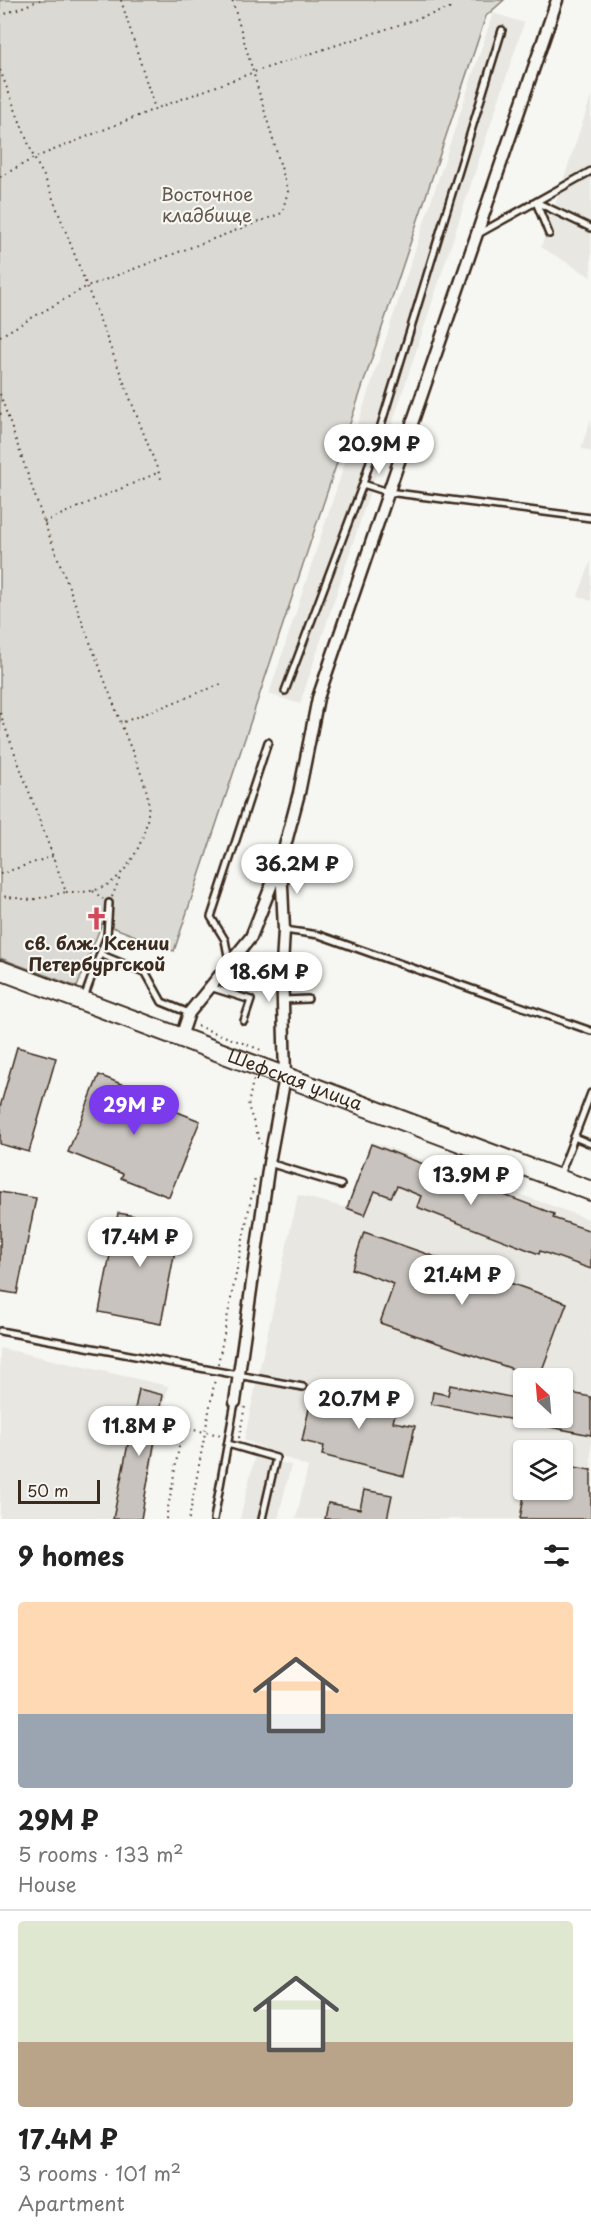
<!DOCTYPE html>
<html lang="en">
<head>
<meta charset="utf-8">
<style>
	:root { --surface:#fff; --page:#f6f6f6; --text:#222; --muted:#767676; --line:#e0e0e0; --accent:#7c3aed }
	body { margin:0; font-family:"Playpen Sans",sans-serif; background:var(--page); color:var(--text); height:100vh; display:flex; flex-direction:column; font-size:22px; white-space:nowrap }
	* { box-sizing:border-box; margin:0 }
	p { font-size:20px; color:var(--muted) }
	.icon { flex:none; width:33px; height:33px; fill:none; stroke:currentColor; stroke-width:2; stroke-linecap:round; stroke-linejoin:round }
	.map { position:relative; height:1519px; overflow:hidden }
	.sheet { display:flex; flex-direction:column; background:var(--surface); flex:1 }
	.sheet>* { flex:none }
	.needle { width:39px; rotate:334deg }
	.fabs { position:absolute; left:513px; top:1368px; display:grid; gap:12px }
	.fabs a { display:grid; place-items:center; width:60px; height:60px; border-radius:6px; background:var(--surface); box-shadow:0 2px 4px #0004; font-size:30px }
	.scale { position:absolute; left:18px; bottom:15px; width:82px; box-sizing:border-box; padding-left:6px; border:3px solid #3b2a1e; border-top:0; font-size:16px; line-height:21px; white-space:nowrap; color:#3b2a1e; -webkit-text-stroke:4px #f6f6f2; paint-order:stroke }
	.price { position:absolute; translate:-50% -51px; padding:0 14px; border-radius:21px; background:#fff; color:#222; font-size:20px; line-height:39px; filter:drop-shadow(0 2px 3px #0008) }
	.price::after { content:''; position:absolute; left:50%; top:36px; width:18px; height:14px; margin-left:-9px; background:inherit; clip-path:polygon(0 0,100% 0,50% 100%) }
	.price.on { background:var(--accent); color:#fff }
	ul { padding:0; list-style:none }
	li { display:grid; align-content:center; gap:12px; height:318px; padding:0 18px }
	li+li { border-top:2px solid var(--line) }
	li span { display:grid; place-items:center; height:186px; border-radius:6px; color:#555 }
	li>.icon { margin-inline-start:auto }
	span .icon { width:108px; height:108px; fill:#fffc; stroke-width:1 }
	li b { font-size:26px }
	h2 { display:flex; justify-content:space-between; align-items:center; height:72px; padding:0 18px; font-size:26px }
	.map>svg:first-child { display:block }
</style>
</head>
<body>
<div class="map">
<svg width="591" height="1519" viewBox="0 0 591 1519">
	<rect width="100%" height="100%" fill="#f6f6f2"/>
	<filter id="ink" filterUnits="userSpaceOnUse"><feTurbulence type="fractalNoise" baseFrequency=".0167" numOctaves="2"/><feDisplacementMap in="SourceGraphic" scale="12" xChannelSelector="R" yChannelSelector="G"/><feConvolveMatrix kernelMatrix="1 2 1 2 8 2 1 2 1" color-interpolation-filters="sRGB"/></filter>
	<g filter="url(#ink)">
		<!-- built -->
		<path fill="#e8e7e2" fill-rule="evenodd" d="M493,13L524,23L300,704L269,694Z
			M591,97V277L541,247Z
			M591,419V452L581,448Z
			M591,561V601L578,596Z
			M373,1142L591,1220V1519H296L308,1467L244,1440L298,1195L347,1208ZM524,1378H562V1418H524ZM524,1450H562V1490H524Z
			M0,1348L168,1386L142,1519H0Z
			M255,1456L291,1465L278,1519H240Z"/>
		<!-- green -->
		<path fill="#dad9d3" stroke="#8a8278" stroke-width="1.5" d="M0,0H504L486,16L174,951L102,923L77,987L0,958Z"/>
		<!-- building -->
		<path fill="#c8c3be" stroke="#3b2a1e" stroke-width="1.5" d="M17,1047L56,1058L29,1152L0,1144V1107Z
			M99,1075L146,1094L145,1099L200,1121L169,1197L121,1178L123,1174L68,1152Z
			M371,1144L554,1214L553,1218L591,1231V1269L540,1251L539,1254L417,1207L421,1196L397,1186L391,1197L375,1191L365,1215L347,1208Z
			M0,1192L36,1198L17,1294L0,1291Z
			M118,1213L180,1224L161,1324L99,1312Z
			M364,1232L567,1303L539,1378L380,1323L394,1284L352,1269Z
			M450,1385L524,1400V1422L431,1404L433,1392L448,1395Z
			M314,1386L398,1403L393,1422L415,1426L404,1476L322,1455L324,1446L302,1441Z
			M139,1389L163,1395L141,1519H113Z
			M562,1391L591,1397V1435L524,1422V1418H562Z
			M562,1465L591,1470V1519H520L525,1490H562Z
			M364,1490L392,1495L387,1519H325L328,1503L360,1509Z"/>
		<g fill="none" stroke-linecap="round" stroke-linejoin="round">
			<defs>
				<path id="lane" d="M536,202L591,228
					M536,202L549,234
					M480,233L591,171
					M363,484L388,492L591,518
					M285,691L363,484L502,30
					M109,903L107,936L100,954L146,973L162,1002L189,1013
					M284,930L319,935L591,1031
					M229,961L225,940L211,917L268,742
					M210,987L251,1000L244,1021
					M84,998L100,954
					M283,1000L308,999
					M574,1137L591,1144
					M269,1163L341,1185
					M559,1177L591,1093
					M0,1331L303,1387
					M228,1444L276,1458L262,1519
					M214,1519L235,1402"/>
				<path id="street" d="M181,1037L189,1013L251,937L281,861L299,793L318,698L557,0
					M235,1402L269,1163L285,1077L282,966L284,930L281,864"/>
				<g id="primary">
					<path id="s1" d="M0,970L591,1191"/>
				</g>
			</defs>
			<!-- lane casing -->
			<use href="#lane" stroke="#3b2a1e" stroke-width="10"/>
			<!-- street casing -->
			<use href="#street" stroke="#3b2a1e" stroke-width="15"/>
			<!-- primary casing -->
			<use href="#primary" stroke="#3b2a1e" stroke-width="22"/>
			<!-- path -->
			<path stroke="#3b2a1e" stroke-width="2" stroke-dasharray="1.5 4.5" stroke-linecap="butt" d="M121,0L155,109
				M0,16L40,0
				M0,70L34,158L45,178L162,481
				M0,177L34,158L155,109L257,71L454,7
				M0,336L86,287L282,213L288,191L232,0
				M0,394L44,522L121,723L224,683
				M0,414L6,412
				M44,522L157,473
				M0,713L66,892L31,900L0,896
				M0,874L53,856
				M93,891L103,899
				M66,892C80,892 94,893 107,885C134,869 154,823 147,793C141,769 129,746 121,723
				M112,897L121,875
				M197,1026L264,1051
				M253,1080L248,1106L261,1144
				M218,1364L255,1179
				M183,1428L221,1435
				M239,1438L245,1406
				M166,1519L186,1408
				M189,1519L215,1379"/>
			<!-- lane -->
			<use href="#lane" stroke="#f6f6f2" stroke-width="5"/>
			<!-- street -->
			<use href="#street" stroke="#f6f6f2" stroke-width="10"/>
			<!-- primary -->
			<use href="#primary" stroke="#f6f6f2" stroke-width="18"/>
		</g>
	</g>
	<!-- icons -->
	<defs>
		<symbol id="church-bare" viewBox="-9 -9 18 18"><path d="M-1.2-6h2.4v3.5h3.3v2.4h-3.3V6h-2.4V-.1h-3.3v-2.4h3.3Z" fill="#d1495b" stroke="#f6f6f2" stroke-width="2.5" paint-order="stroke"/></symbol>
	</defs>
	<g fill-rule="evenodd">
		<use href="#church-bare" x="80" y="902" width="33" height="33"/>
	</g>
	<g text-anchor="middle" stroke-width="4.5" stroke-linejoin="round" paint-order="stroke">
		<!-- park labels -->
		<g font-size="18" fill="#63564b" stroke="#f6f6f2">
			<text x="207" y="201">Восточное<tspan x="207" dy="21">кладбище</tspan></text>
		</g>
		<!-- poi labels -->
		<g font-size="18" font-weight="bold" fill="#3b2a1e" stroke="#f6f6f2">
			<text x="97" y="950">св. блж. Ксении<tspan x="97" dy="21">Петербургской</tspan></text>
		</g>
		<!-- street labels -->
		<g font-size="18" fill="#3b2a1e" stroke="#f6f6f2">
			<text dy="6" stroke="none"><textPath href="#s1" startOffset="315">Шефская улица</textPath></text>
		</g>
	</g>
</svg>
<div class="fabs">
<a><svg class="needle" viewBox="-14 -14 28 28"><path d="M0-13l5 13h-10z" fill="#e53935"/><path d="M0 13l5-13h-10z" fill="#767676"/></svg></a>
<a><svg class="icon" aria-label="layers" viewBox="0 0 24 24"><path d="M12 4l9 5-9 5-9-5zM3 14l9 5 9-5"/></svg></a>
</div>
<div class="scale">50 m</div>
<b class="price" style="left:379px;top:475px">20.9M ₽</b>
<b class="price" style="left:297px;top:895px">36.2M ₽</b>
<b class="price" style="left:269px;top:1003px">18.6M ₽</b>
<b class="price on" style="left:134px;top:1136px">29M ₽</b>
<b class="price" style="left:471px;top:1206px">13.9M ₽</b>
<b class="price" style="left:140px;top:1268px">17.4M ₽</b>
<b class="price" style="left:462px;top:1306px">21.4M ₽</b>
<b class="price" style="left:359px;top:1430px">20.7M ₽</b>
<b class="price" style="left:139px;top:1457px">11.8M ₽</b>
</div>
<section class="sheet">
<h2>9 homes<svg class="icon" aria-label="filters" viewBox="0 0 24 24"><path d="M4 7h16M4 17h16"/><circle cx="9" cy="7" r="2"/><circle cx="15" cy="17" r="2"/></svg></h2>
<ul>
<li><span style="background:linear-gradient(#ffd9b3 60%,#9aa5b1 0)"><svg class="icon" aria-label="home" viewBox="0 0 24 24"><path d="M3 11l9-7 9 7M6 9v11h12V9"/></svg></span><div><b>29M ₽</b><p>5 rooms · 133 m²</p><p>House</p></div></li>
<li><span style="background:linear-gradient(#dfe7d0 65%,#b9a48a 0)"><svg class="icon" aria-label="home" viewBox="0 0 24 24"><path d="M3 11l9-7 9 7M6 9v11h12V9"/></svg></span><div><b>17.4M ₽</b><p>3 rooms · 101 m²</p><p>Apartment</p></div></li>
</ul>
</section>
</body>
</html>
